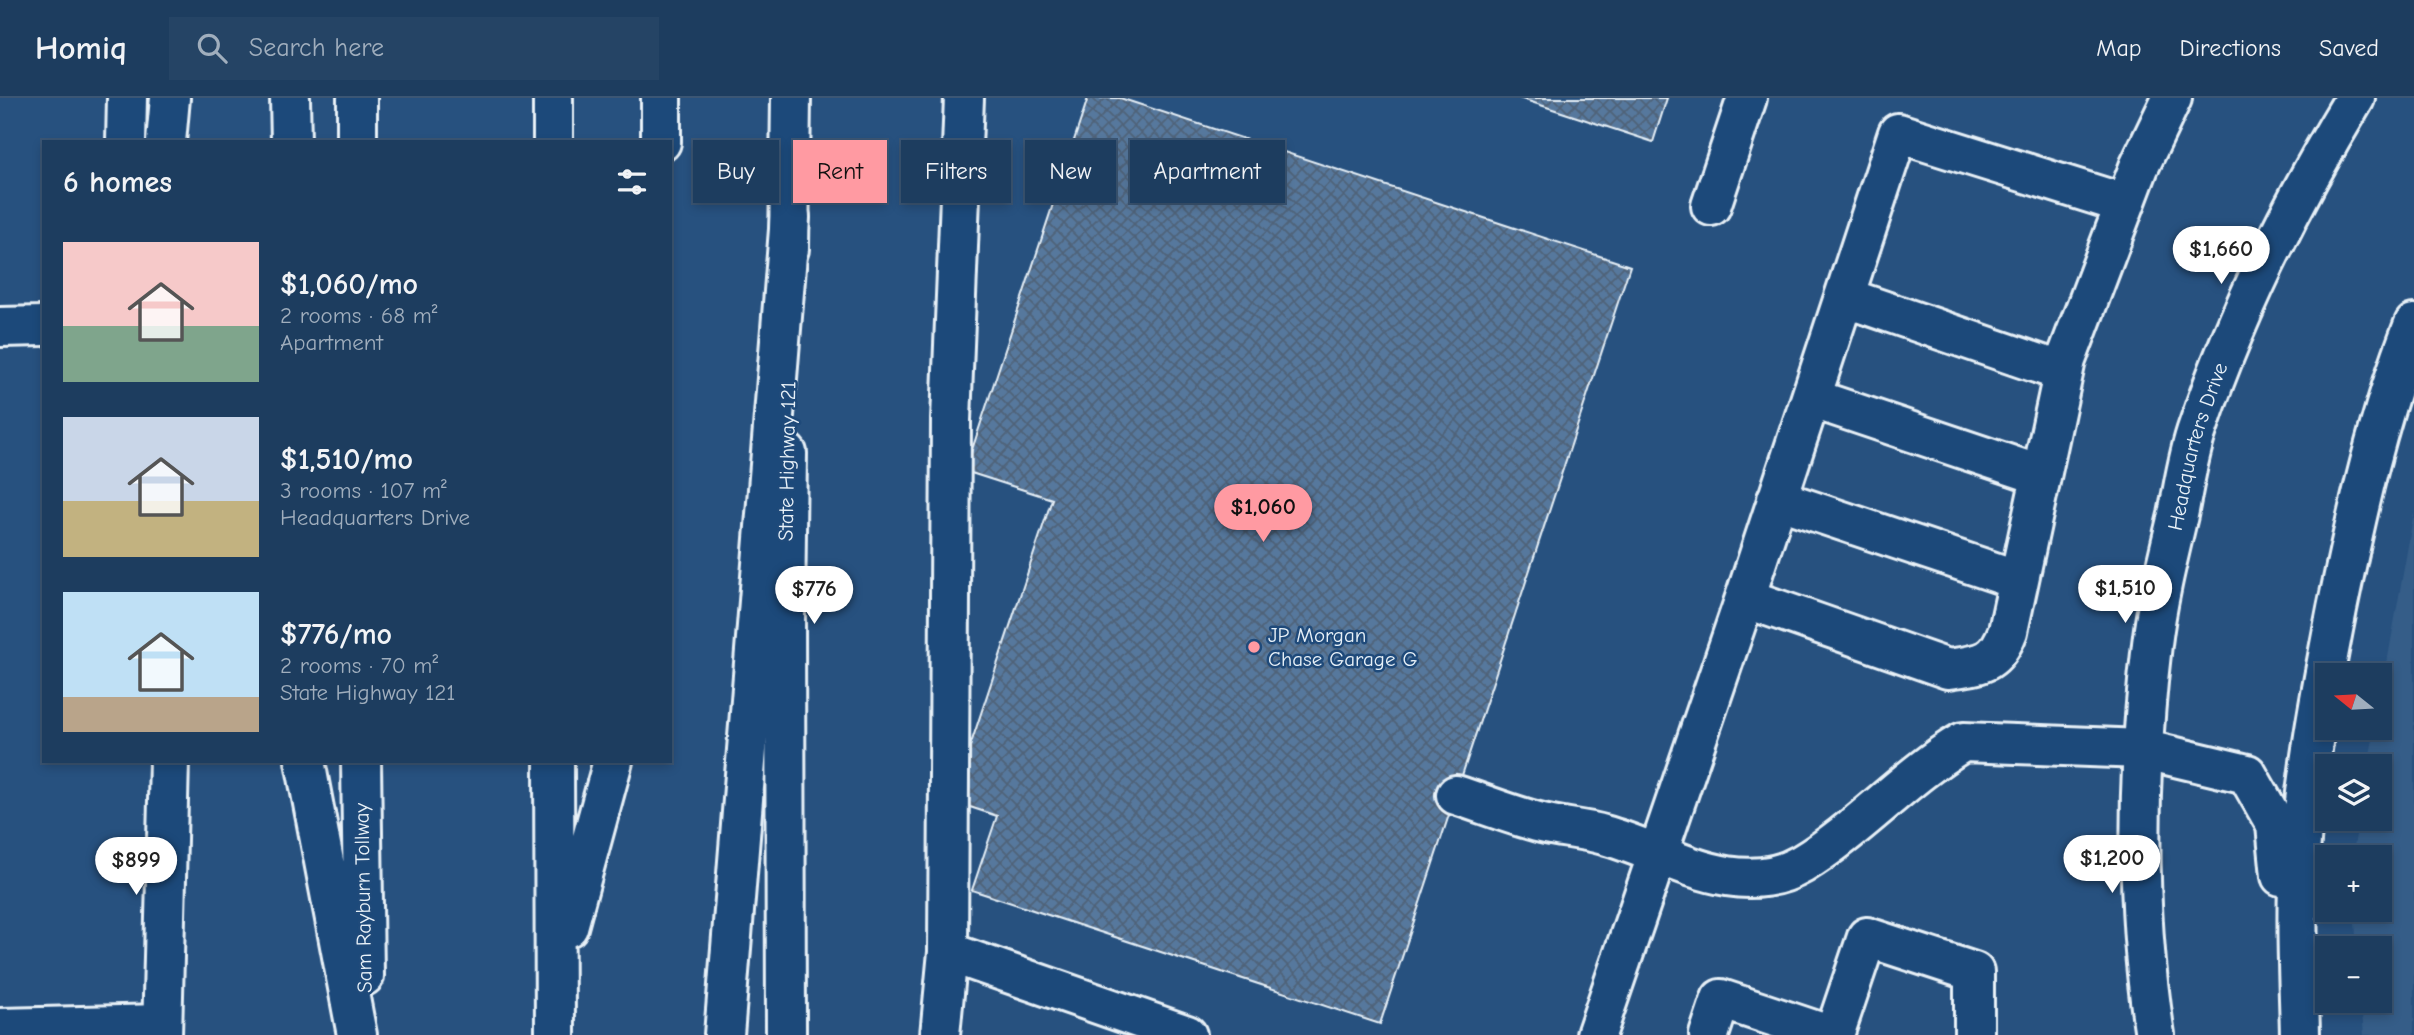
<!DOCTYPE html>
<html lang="en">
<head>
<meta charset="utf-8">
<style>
	:root { --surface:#1d3d5f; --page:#254465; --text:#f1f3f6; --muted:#a0aebd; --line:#3b5674; --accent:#ff9aa2 }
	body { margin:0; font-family:"Comic Neue",sans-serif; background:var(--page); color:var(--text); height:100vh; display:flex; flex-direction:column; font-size:26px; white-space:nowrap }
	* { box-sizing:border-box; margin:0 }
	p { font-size:23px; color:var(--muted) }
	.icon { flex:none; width:38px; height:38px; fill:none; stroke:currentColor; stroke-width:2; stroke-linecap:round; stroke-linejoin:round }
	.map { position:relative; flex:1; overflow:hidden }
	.panel { position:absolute; left:42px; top:42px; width:630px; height:623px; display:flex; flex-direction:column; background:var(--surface); border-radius:0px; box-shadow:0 4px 10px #0003,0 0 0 2px var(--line) }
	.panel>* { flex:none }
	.guide { position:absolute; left:693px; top:42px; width:665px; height:63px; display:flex; gap:14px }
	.needle { width:46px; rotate:288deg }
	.tools { position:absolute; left:2315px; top:565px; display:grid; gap:14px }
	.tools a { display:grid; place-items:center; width:77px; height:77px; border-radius:0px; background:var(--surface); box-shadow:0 4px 10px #0003,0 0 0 2px var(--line); font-size:35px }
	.price { position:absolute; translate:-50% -60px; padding:0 16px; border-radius:24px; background:#fff; color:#222; font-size:23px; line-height:46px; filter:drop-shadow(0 2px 4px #0008) }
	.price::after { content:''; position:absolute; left:50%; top:42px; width:21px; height:16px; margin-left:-10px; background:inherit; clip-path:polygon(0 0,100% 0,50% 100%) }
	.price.selected { background:var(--accent); color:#111 }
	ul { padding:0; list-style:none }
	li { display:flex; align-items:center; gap:21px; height:175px; padding:0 21px }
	li span { display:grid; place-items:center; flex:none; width:196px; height:140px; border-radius:0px; color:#555 }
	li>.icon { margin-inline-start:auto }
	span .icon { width:84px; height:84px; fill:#fffc; stroke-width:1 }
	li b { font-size:30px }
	h2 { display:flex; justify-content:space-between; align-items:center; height:84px; padding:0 21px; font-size:30px }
	.tag { padding:0 24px; border-radius:0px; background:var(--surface); box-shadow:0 4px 10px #0003,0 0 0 2px var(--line); font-size:24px; line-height:63px }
	.tag.selected { background:var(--accent); color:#111 }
	header { display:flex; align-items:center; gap:42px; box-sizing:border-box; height:98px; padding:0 35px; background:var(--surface); border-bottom:2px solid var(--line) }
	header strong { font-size:33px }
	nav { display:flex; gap:38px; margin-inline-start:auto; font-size:24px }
	.search { width:490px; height:63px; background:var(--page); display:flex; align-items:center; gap:18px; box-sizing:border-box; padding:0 24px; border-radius:0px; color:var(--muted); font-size:26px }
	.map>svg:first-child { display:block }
</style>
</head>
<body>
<header>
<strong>Homiq</strong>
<div class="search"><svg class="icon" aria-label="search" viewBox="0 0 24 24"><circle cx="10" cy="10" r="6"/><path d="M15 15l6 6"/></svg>Search here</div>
<nav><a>Map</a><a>Directions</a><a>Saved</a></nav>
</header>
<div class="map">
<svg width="2414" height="937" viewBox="0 0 2414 937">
	<defs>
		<pattern id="building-cross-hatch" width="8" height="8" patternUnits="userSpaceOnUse" patternTransform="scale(1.75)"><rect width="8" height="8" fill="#57789d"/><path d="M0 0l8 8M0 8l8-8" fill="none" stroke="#4f6278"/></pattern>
	</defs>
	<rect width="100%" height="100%" fill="#27517f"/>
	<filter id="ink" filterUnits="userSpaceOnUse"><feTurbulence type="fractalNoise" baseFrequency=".0143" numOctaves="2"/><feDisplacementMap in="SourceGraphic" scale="14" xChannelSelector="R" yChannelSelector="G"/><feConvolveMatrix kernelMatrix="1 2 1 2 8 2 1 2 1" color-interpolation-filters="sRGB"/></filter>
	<g filter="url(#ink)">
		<!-- built -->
		<path fill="#355d88" d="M2414,414V937H2364L2361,903H2380V850H2357L2354,812H2380V760L2352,759L2359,721H2380V668H2368L2375,630H2380V604Z"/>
		<!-- building -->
		<path fill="url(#building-cross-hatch)" stroke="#e8f1f8" stroke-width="2" d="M1088,0H1120L1630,168L1380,926L972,792L997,718L952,703L1052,401L965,373Z
			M1519,0H1667L1653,44Z"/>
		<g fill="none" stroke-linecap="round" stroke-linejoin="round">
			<defs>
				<path id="minor" d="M964,0L951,322L948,854L1187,937
					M126,44L127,0
					M1711,108L1747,0
					M1844,199L2063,274
					M0,229L44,228
					M1811,300L2040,377
					M1777,401L2018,482
					M1745,500L1948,571C1981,566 1995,567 2008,533L2066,262L2139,69L2172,0
					M1456,697C1484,706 1513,718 1542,725C1562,730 1584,731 1604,737C1667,754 1737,804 1802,766C1860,731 1905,678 1963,644L2142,651
					M0,930L162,926
					M940,937L948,854
					M1596,937L1745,500L1898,35L2125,106
					M1709,937L1721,901L1829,937
					M1834,937L1867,839L1974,874V937"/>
				<g id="major">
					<path d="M789,151L791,0"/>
					<path d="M2142,651L2247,676L2276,727L2281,778"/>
					<path d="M162,937L169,663"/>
					<path d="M786,937L785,514L787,355"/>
					<path id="s1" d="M2155,937C2135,811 2137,673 2152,546C2157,503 2168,459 2178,417C2184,388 2188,357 2198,329C2237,213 2292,104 2355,0"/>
					<path d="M2300,937C2299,888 2296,838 2298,789C2302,695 2319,603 2337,511C2357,414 2378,318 2414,226"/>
				</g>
				<path id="highway" d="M290,0L291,44
					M553,0V44
					M166,44L170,0
					M357,44V0
					M661,44V0
					M305,663L357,937
					M361,663L364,878
					M554,663L555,937
					M568,829L613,663
					M724,937L790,119"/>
			</defs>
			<!-- minor casing -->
			<use href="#minor" stroke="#e8f1f8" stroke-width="44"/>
			<!-- major casing -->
			<use href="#major" stroke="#e8f1f8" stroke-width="44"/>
			<!-- highway casing -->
			<use href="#highway" stroke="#e8f1f8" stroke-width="44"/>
			<!-- minor -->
			<use href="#minor" stroke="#1f4a7a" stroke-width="38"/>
			<!-- major -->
			<use href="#major" stroke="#1f4a7a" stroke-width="38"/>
			<!-- highway -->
			<use href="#highway" stroke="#1f4a7a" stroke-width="38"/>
		</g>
	</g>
	<!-- markers -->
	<circle fill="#ff9aa2" stroke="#1f4a7a" stroke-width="2.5" cx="1254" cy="549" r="7"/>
	<g text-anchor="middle" stroke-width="5" stroke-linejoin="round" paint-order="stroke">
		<!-- street labels -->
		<g font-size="21" fill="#e8f1f8" stroke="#1f4a7a">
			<text dy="7" stroke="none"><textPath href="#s1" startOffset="595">Headquarters Drive</textPath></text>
			<text transform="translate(787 363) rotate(-89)" y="7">State Highway 121</text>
			<text transform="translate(363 800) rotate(-91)" y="7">Sam Rayburn Tollway</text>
		</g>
		<!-- poi labels -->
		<g font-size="21" fill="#e8f1f8" stroke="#1f4a7a" text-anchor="start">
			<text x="1268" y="544">JP Morgan<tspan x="1268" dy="24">Chase Garage G</tspan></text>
		</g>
	</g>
</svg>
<div class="tools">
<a><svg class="needle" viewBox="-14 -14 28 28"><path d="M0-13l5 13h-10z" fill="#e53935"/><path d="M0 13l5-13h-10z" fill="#a0aebd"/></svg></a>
<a><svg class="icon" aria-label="layers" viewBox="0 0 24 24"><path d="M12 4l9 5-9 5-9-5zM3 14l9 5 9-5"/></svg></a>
<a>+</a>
<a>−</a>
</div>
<b class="price" style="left:2221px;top:188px">$1,660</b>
<b class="price selected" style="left:1263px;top:446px">$1,060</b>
<b class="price" style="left:2125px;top:527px">$1,510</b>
<b class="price" style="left:814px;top:528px">$776</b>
<b class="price" style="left:2112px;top:797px">$1,200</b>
<b class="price" style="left:136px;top:799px">$899</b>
<div class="guide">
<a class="tag">Buy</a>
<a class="tag selected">Rent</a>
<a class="tag">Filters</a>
<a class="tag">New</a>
<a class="tag">Apartment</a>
</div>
<section class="panel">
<h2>6 homes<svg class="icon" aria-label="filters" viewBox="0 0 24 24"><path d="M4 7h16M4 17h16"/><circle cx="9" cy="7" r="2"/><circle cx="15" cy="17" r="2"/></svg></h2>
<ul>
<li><span style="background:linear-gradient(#f6c9c9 60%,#7fa58c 0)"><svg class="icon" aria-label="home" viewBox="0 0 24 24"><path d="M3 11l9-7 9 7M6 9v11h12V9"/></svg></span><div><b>$1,060/mo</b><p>2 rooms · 68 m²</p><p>Apartment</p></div></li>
<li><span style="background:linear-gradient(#c9d6e8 60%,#c2b280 0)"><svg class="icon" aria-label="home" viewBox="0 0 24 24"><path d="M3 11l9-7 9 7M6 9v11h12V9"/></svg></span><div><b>$1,510/mo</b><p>3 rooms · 107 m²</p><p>Headquarters Drive</p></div></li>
<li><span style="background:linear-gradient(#bfe0f5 75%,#b9a48a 0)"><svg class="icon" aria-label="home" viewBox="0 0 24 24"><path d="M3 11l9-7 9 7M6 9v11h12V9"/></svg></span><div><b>$776/mo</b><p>2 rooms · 70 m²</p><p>State Highway 121</p></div></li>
</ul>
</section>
</div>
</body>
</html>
